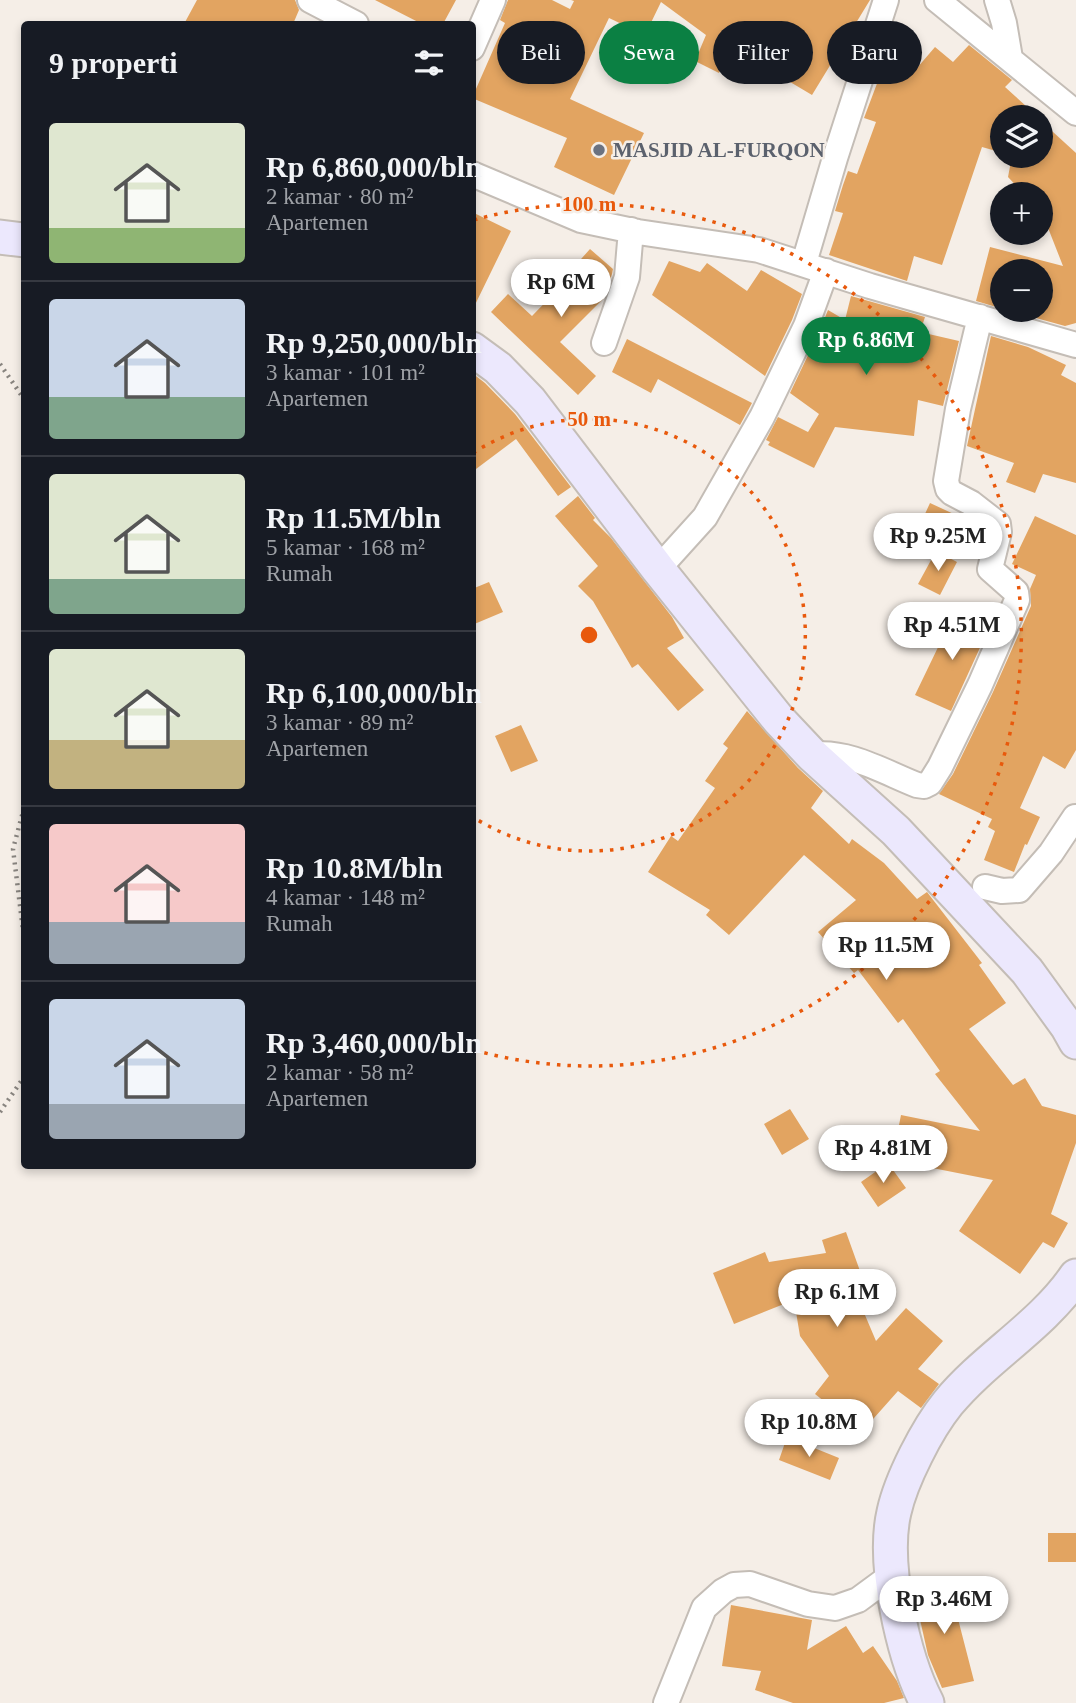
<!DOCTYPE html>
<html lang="id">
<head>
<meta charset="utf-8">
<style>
	:root { --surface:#171b24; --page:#20242c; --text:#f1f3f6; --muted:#9ea1a6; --line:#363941; --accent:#0b8043 }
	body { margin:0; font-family:"Times New Roman",serif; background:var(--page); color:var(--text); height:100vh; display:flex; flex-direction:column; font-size:26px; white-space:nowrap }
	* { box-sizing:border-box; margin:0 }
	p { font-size:23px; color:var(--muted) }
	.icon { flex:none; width:38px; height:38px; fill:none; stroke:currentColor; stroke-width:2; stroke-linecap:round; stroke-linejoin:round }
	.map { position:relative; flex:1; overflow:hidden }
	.drawer { position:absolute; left:21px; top:21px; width:455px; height:1148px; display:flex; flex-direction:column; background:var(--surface); border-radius:7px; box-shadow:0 4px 10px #0003 }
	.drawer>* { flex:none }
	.top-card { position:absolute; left:497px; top:21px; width:472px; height:63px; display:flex; gap:14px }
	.tools { position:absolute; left:990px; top:105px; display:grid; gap:14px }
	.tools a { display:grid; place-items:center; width:63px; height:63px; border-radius:50%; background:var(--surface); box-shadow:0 4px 10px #0003; font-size:35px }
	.price { position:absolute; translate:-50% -60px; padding:0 16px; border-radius:24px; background:#fff; color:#222; font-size:23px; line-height:46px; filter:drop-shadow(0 2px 4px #0008) }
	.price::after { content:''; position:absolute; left:50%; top:42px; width:21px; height:16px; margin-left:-10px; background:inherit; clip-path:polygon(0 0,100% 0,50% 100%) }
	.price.on { background:var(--accent); color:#fff }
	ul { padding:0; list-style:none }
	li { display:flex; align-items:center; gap:21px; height:175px; padding:0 28px }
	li+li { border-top:2px solid var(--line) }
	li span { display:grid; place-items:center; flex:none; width:196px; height:140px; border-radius:7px; color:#555 }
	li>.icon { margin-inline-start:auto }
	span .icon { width:84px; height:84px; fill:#fffc; stroke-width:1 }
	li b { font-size:30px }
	h2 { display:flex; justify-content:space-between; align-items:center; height:84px; padding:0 28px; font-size:30px }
	.chip { padding:0 24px; border-radius:32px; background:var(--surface); box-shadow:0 4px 10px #0003; font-size:24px; line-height:63px }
	.chip.on { background:var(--accent); color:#fff }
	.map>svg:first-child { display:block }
</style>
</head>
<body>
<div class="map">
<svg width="1076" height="1703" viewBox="0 0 1076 1703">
	<rect width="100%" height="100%" fill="#f5eee7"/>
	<!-- building -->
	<path fill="#e2a461" d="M197,0H295L299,10L293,24H184Z
		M375,0H456L443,24H422Z
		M508,0H552L570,9L574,1L571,0H870L812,95L731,47L719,73L695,61L706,35L661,2L645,35L609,18L570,99L644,133L614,195L554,167L567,138L472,98L505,23L500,20Z
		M969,45L1012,80L1005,87L1038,117H1003V153L982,147L942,265L914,256L907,281L829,255L843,213L835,211L843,185L848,171L857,174L876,122L864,118L884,65L911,75L935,47L953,62Z
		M1041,121L1076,153V323L1065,326L1007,310H1041V271H1003V309L976,301L990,247L1063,266L1041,210V194H1035L1032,185L1023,193L1008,177L1012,156H1041Z
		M472,212L511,231L472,311Z
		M590,249L613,269L612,274L604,298L560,342L596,376L578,395L491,312L508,294L532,316L567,280L565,277Z
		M669,261L700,272L707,263L747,291L761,270L802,294L792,320L765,376L652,295Z
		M851,296L925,317L920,332L959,341L943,406L918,400L914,436L835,427L814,468L768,445L770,442L766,440L778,417L808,432L819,414L790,393L819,332L828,310L845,320Z
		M991,336L1028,347L1066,365L1061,375L1076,383V483L1043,474L1035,493L1006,482L1014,463L967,446Z
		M627,339L752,403L740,425L658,379L651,393L612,372Z
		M472,373L485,383L515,414L571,487L558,496L516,439L472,472Z
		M578,496L595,518L593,520L611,538L672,617L684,638L667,648L704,690L678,711L638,664L632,668L593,601L578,586L598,566L555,516Z
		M930,503L971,522L960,546L919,527Z
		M1035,516L1076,535V750L1065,769L1043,756L1020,808L1040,817L1027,845L1025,844L1014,872L984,860L995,831L988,827L992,819L939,794L953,774L993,692L1031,606L1030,589L1036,575L1012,564Z
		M936,551L957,562L940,595L918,584Z
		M489,582L503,612L472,625V589Z
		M955,612L989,628L951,711L915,695Z
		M747,711L798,768L823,791L811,808L849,844L852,839L884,863L917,899L927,892L982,963L979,965L1006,1003L969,1029L1013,1085L1025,1078L1042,1106L1076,1115V1143L1051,1214L1068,1223L1054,1248L1043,1242L1020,1274L959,1231L993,1180L892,1160L901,1115L980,1131L935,1074L940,1071L903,1019L898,1023L858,970L854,973L818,932L856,900L804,855L729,935L706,915L710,910L648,872L671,836L678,841L715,788L705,781L728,748L723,744Z
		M521,725L538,761L511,772L495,736Z
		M790,1109L809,1139L782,1155L764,1124Z
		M888,1163L906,1188L878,1207L861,1182Z
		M846,1232L860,1271L848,1275L876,1341L906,1308L943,1341L918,1369L939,1384L921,1408L898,1391L858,1436L832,1414L835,1410L815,1394L829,1376L800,1336L794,1300L734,1324L713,1273L765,1252L769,1262L826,1253L822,1240Z
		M787,1437L839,1458L830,1480L779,1460Z
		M1048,1533H1076V1562H1048Z
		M949,1584L974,1681L942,1688L928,1655L914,1593Z
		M731,1605L812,1620L807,1650L846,1626L863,1653L873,1646L897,1681L904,1698L884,1703H793L755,1690L761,1671L722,1666Z"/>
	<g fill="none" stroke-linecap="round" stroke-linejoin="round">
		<defs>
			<path id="street" d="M310,0L356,24
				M937,0L1076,113
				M997,0L1004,23L1010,58
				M472,48L493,0
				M472,174L581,220L638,232L759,250L870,286L1076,345
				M804,263L835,158L886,0
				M604,343L627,277L631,230
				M658,569L705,517L762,417L806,326L826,271
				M812,755C848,750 884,772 917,785L924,786L930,783L940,767L980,685L1017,600L1016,592L990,569L999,532L998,524L971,503L952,493L948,489L946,481L958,409L980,317
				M985,887L1002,891L1019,890L1051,853L1075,817
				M666,1703L704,1608L723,1591L734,1585L750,1584L808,1604L835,1608L858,1600L892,1575"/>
			<path id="secondary" d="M0,237L24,240
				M472,349L498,368L530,401L658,569L779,720L812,755L896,831L1027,971L1067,1026L1076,1042
				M927,1703C903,1657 882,1563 894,1512C901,1480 927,1429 948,1403C986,1357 1042,1326 1076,1276"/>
		</defs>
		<!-- street casing -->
		<use href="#street" stroke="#c4bdb6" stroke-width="28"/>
		<!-- secondary casing -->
		<use href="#secondary" stroke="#c4bdb6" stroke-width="37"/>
		<!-- path -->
		<path stroke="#88847f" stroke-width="4.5" stroke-dasharray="2 5" stroke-linecap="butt" d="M0,364L24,399
			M24,808L13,849L24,938
			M0,1112L24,1077"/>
		<!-- street -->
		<use href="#street" stroke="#fff" stroke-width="24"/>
		<!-- secondary -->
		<use href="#secondary" stroke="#ece8fd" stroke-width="33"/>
	</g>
	<!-- distance rings -->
	<g fill="none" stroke="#e8590c" stroke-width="3.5" stroke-dasharray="3.5 7">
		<path d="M473 453A216 216 0 1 1 473 817"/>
		<path d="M474 220A431 431 0 1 1 474 1050"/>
	</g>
	<!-- markers -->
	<circle fill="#6b7280" stroke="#f5eee7" stroke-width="2.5" cx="599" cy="150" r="7"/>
	<g text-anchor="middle" stroke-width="5" stroke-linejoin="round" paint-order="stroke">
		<!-- worship labels -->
		<g font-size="21" font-weight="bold" fill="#5b616d" stroke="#f5eee7" text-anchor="start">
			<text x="613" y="157">MASJID AL-FURQON</text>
		</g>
	</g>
	<circle cx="589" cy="635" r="10" fill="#e8590c" stroke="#f5eee7" stroke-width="3.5"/>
	<g font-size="21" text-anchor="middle" font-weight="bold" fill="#e8590c" stroke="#f5eee7" stroke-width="5" stroke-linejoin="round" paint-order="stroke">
		<text x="589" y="211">100 m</text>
		<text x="589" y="426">50 m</text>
	</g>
</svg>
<div class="tools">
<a><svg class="icon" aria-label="layers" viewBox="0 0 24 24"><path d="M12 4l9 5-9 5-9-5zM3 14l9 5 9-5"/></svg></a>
<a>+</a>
<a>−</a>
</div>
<b class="price" style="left:561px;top:319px">Rp 6M</b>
<b class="price on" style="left:866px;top:377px">Rp 6.86M</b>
<b class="price" style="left:938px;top:573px">Rp 9.25M</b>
<b class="price" style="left:952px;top:662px">Rp 4.51M</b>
<b class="price" style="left:886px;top:982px">Rp 11.5M</b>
<b class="price" style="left:883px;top:1185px">Rp 4.81M</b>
<b class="price" style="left:837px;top:1329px">Rp 6.1M</b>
<b class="price" style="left:809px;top:1459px">Rp 10.8M</b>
<b class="price" style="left:944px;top:1636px">Rp 3.46M</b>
<div class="top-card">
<a class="chip">Beli</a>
<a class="chip on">Sewa</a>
<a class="chip">Filter</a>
<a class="chip">Baru</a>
</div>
<section class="drawer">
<h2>9 properti<svg class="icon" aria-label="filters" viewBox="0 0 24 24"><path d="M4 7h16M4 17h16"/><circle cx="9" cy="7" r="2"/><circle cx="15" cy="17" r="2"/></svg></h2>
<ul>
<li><span style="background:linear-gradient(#dfe7d0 75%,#8fb573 0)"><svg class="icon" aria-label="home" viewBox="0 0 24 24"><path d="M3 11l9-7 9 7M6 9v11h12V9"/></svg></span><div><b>Rp 6,860,000/bln</b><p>2 kamar · 80 m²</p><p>Apartemen</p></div></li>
<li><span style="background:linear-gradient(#c9d6e8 70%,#7fa58c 0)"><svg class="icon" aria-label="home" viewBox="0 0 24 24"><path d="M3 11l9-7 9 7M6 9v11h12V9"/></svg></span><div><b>Rp 9,250,000/bln</b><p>3 kamar · 101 m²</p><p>Apartemen</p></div></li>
<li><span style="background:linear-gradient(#dfe7d0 75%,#7fa58c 0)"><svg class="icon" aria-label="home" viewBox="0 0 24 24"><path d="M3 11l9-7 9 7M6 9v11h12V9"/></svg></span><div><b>Rp 11.5M/bln</b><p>5 kamar · 168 m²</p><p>Rumah</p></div></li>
<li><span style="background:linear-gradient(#dfe7d0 65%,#c2b280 0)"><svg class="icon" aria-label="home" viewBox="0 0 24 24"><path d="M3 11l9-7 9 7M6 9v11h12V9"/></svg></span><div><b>Rp 6,100,000/bln</b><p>3 kamar · 89 m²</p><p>Apartemen</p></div></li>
<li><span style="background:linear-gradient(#f6c9c9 70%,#9aa5b1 0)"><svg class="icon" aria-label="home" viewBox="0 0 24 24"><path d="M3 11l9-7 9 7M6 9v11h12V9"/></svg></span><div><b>Rp 10.8M/bln</b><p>4 kamar · 148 m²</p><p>Rumah</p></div></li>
<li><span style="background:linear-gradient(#c9d6e8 75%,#9aa5b1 0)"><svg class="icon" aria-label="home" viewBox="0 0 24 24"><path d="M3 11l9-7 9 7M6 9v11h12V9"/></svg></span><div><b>Rp 3,460,000/bln</b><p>2 kamar · 58 m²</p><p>Apartemen</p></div></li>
</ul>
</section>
</div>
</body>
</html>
